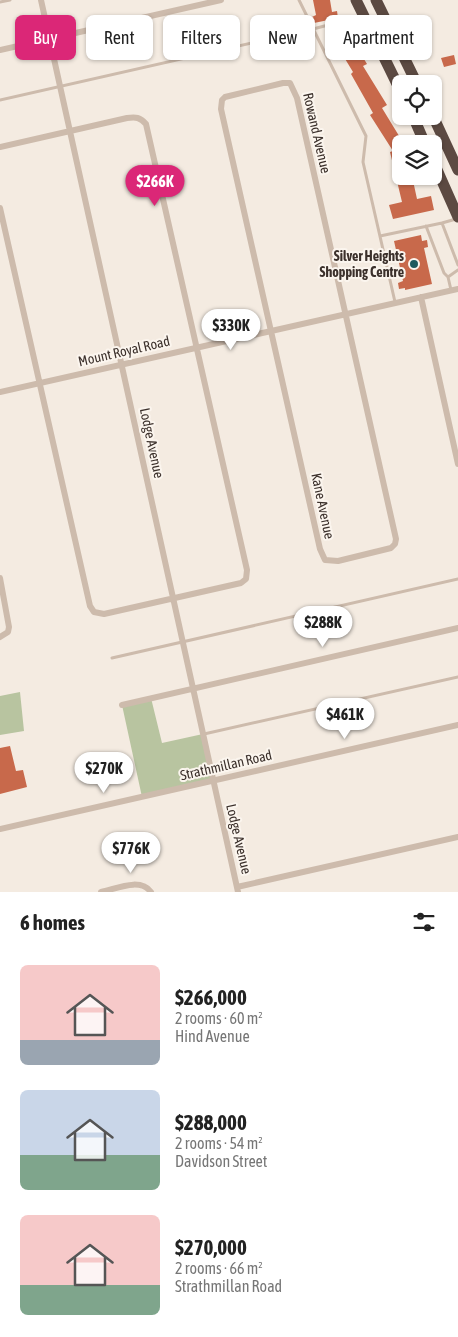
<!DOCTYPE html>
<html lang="en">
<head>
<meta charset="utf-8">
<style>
	:root { --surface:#fff; --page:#f2f2f2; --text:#222; --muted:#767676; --accent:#db2777 }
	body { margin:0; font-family:"Asap Condensed",sans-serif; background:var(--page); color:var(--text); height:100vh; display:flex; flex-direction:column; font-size:19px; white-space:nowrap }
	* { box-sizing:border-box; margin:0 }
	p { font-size:16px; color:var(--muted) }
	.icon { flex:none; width:28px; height:28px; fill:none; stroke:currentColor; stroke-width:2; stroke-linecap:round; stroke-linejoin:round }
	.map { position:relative; height:892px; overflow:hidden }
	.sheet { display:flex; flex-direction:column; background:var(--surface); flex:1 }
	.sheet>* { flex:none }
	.banner { position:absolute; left:15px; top:15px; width:429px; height:45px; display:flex; gap:10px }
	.controls { position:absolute; left:392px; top:75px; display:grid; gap:10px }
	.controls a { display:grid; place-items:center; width:50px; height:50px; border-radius:8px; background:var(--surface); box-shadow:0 1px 4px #0004; font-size:25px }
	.price { position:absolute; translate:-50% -42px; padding:0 11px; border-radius:18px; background:#fff; color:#222; font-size:16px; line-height:32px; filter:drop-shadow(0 1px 2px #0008) }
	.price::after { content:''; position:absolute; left:50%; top:30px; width:15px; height:11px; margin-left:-8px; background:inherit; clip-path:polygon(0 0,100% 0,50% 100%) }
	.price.current { background:var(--accent); color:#fff }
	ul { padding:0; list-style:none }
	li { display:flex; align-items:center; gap:15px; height:125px; padding:0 20px }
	li span { display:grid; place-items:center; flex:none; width:140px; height:100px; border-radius:8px; color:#555 }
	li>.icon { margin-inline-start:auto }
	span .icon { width:60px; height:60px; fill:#fffc; stroke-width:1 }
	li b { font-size:21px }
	h2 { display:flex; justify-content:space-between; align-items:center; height:60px; padding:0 20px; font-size:21px }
	.chip { padding:0 18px; border-radius:8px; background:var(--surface); box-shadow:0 1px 4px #0004; font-size:18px; line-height:45px }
	.chip.current { background:var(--accent); color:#fff }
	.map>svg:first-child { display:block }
</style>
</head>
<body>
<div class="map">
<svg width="458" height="892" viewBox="0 0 458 892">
	<rect width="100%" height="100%" fill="#f4ebe1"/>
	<!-- green -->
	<path fill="#b8c4a0" d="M20,692L24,731L0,735V696Z
		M151,698L162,743L203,734L214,780L142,797L122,705Z"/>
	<!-- building -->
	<path fill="#c8694b" d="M313,0H330L332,12L337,11L338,18L314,23L312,17L316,15Z
		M344,26L367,64L363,66L387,105L382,108L404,144H401V176H412L417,199L431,196L434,210L393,219L389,205L402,202L390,152L393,151L370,115L373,113L351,74L353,72L330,34Z
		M454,55L456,64L444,67L441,58Z
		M421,235L422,241L427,240L428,247L424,248L432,284L405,290V288L399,289L398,283L403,281L394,241Z
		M10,746L16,771L23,770L27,787L0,794V748Z"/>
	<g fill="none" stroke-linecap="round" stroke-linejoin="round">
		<!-- lane -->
		<path stroke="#cdbbac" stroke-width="3" d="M299,0L366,136L363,162L395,302
			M0,2L10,0
			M0,100L313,29L355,18L362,15
			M456,219L442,223L458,265
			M426,226L444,273L448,277
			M380,236L442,223
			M451,290L448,277L458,270
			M112,658L458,579
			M204,734L458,677"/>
		<!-- street -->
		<path stroke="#cdbbac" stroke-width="6" d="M41,0L238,892
			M0,50L221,0
			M283,83H290L297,98L396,539L395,544L391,548L338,561L325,560L320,549L221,109L222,100L225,97Z
			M0,147L127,118C136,117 140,117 146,124L247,570L246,579L241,583L104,614L94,612L90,606L0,208
			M421,297L458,464
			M0,392L458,289
			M0,578L9,627L8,632L0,637
			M122,705L458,628
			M0,829L458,725
			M237,887L458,837
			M101,892C116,889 140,877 151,892"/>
		<!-- highway -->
		<path stroke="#5c4a42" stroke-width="11" d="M356,0L401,92
			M376,0L417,84
			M413,116L425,144
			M433,116L458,170
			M434,163L458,217"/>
	</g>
	<!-- markers -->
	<circle fill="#1f5a5e" stroke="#fbf5ee" stroke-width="2" cx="414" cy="264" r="5"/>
	<g text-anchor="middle" stroke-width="4" stroke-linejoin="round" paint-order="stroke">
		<!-- street labels -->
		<g font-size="14" fill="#3b302b" stroke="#fbf5ee">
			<text transform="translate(317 133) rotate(77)" y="5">Rowand Avenue</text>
			<text transform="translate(124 351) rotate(-13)" y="5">Mount Royal Road</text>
			<text transform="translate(152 443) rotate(78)" y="5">Lodge Avenue</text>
			<text transform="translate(323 506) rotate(78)" y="5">Kane Avenue</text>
			<text transform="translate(226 765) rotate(-13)" y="5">Strathmillan Road</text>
			<text transform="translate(239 839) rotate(77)" y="5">Lodge Avenue</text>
		</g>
		<!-- poi labels -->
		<g font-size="14" font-weight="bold" fill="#3b302b" stroke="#fbf5ee" text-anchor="end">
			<text x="404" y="261">Silver Heights<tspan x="404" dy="16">Shopping Centre</tspan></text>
		</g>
	</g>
</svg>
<div class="controls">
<a><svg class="icon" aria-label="locate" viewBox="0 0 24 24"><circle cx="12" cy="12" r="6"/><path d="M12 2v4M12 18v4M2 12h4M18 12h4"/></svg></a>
<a><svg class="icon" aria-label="layers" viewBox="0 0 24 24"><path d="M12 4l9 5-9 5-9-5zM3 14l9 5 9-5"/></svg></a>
</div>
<b class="price current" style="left:155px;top:207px">$266K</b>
<b class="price" style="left:231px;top:351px">$330K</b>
<b class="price" style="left:323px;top:648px">$288K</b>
<b class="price" style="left:345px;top:740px">$461K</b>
<b class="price" style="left:104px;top:794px">$270K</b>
<b class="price" style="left:131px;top:874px">$776K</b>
<div class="banner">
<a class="chip current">Buy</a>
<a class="chip">Rent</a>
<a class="chip">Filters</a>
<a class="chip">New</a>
<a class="chip">Apartment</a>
</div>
</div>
<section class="sheet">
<h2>6 homes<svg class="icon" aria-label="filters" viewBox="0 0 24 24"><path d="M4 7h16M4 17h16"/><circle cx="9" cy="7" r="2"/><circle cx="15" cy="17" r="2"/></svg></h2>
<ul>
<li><span style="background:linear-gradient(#f6c9c9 75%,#9aa5b1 0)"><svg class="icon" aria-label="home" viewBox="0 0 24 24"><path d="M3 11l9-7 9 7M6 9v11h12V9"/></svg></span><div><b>$266,000</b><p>2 rooms · 60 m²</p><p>Hind Avenue</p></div></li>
<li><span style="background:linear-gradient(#c9d6e8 65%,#7fa58c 0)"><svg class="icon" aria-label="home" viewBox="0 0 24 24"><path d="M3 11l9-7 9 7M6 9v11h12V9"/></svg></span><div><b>$288,000</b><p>2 rooms · 54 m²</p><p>Davidson Street</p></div></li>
<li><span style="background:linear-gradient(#f6c9c9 70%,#7fa58c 0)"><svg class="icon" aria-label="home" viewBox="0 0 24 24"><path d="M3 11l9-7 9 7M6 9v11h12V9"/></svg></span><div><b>$270,000</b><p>2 rooms · 66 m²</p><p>Strathmillan Road</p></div></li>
</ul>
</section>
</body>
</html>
